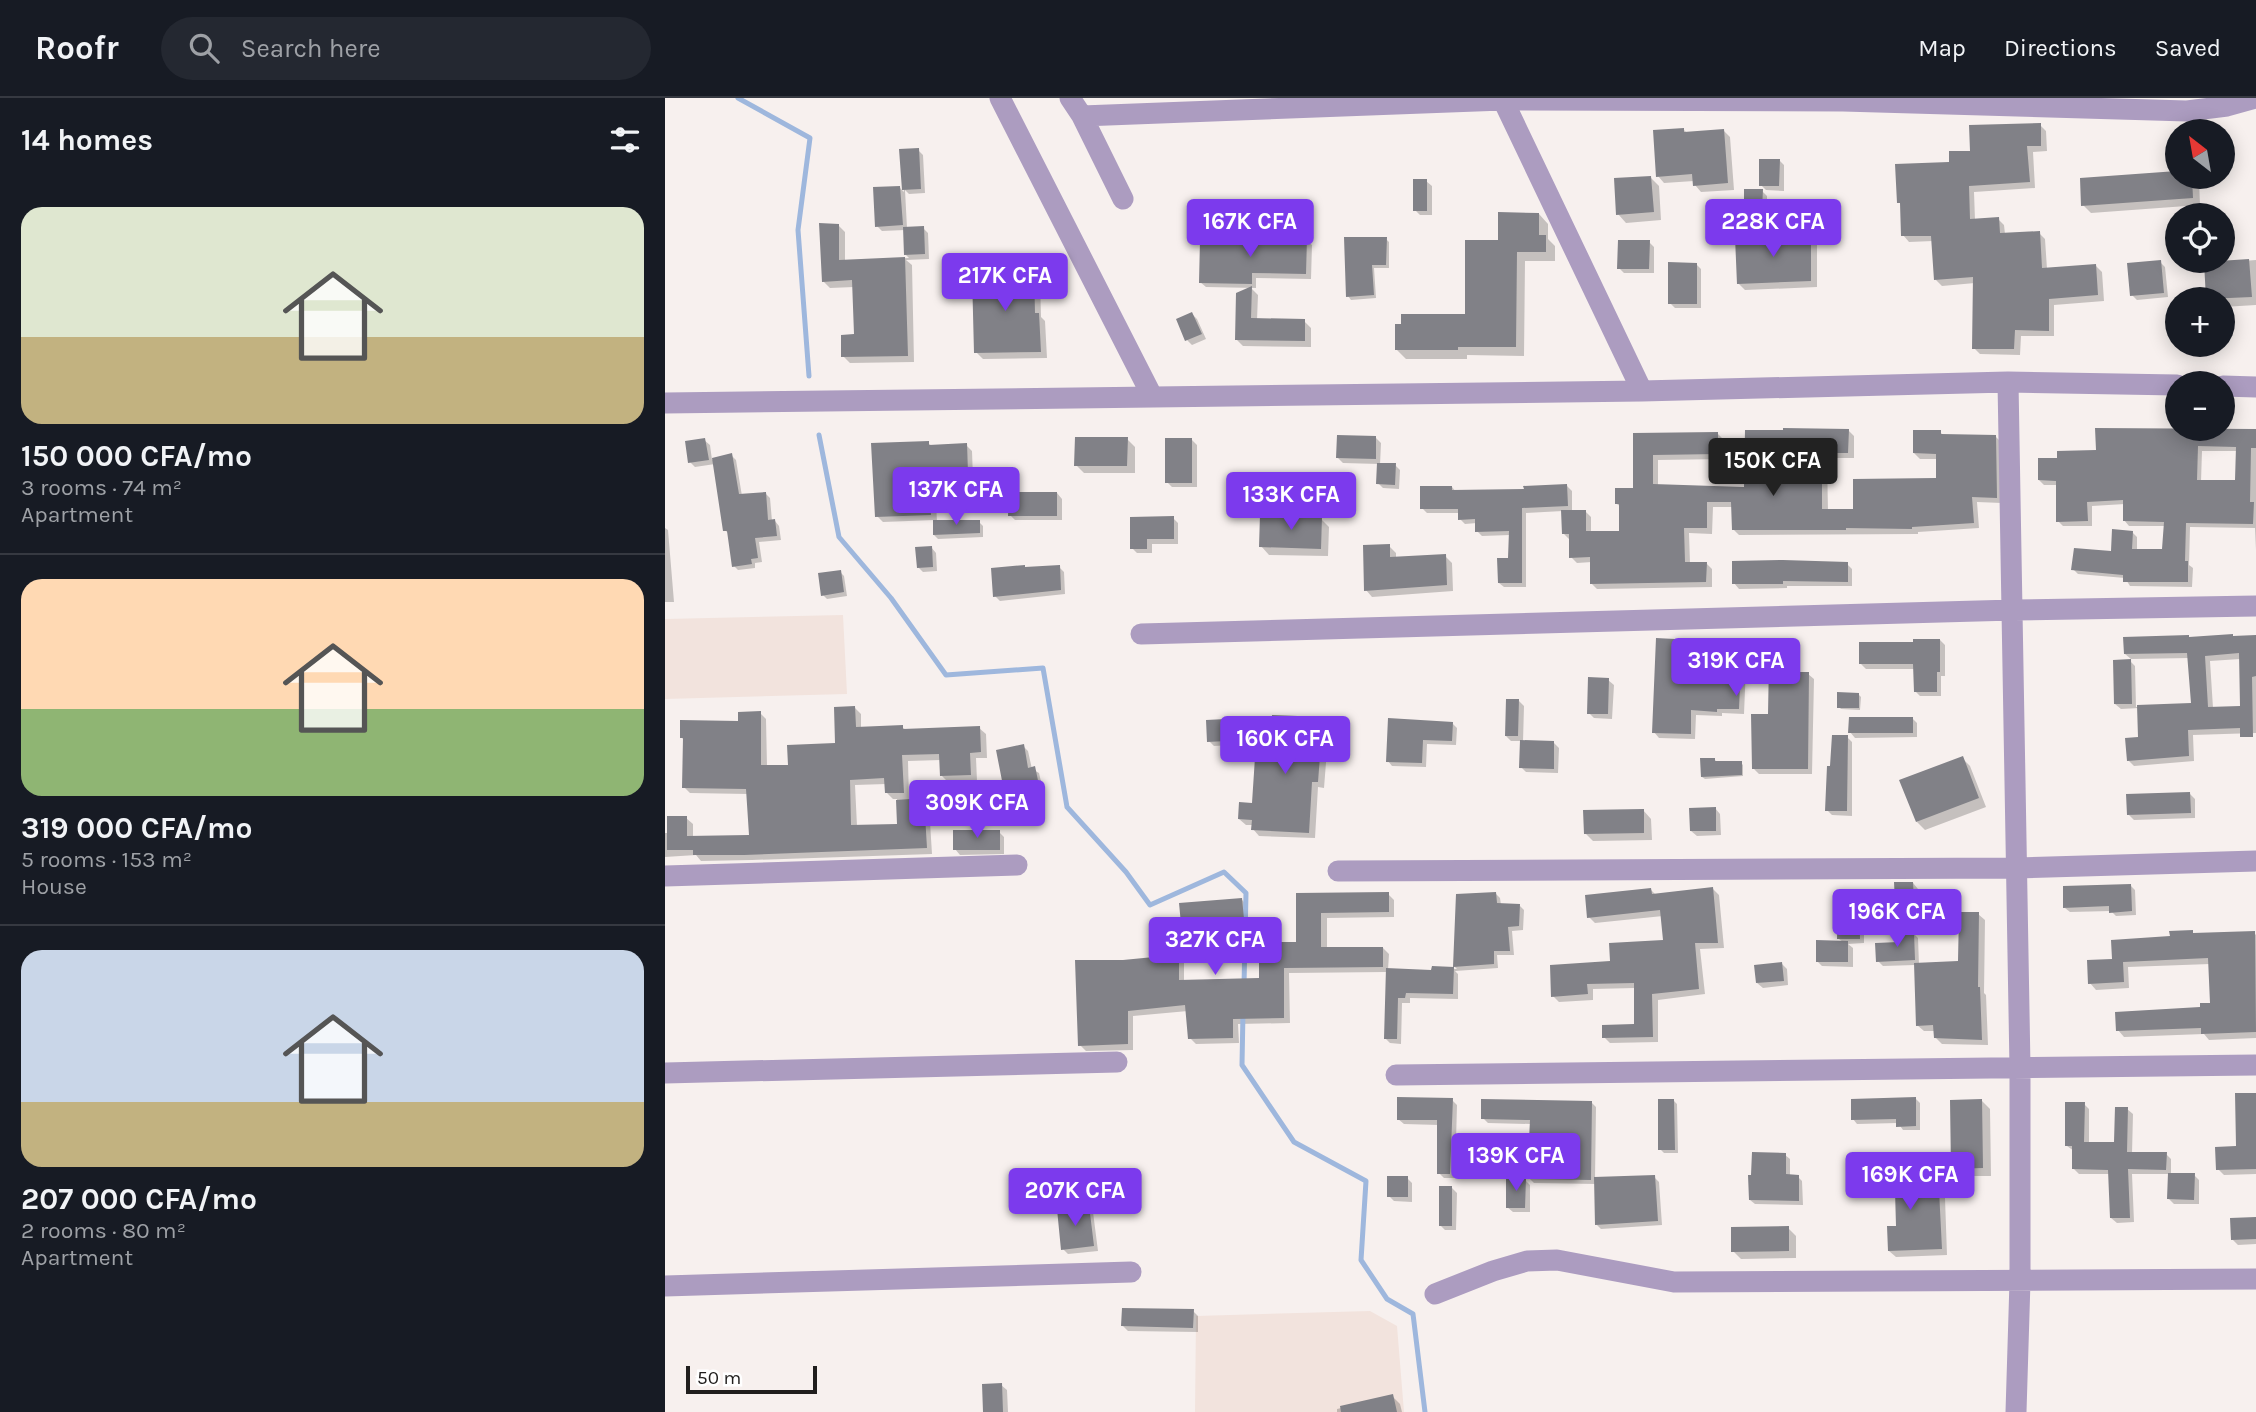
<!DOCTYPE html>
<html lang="en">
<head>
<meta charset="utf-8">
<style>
	:root { --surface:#171b24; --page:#242831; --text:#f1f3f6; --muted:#9ea1a6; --line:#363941; --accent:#7c3aed }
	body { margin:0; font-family:Karla,sans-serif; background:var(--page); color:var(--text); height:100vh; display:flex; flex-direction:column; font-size:26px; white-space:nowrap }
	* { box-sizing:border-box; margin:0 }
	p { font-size:23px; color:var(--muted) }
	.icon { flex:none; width:38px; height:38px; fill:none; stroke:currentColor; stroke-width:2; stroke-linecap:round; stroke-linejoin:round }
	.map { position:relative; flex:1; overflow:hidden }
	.drawer { display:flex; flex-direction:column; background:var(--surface); width:665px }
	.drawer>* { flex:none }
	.needle { width:46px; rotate:329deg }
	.fabs { position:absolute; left:1500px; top:21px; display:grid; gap:14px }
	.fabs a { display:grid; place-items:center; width:70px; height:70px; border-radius:50%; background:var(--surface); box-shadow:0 4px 18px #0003; font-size:35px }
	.scale { position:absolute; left:21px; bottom:18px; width:131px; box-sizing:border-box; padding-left:7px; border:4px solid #201e1d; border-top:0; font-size:19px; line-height:24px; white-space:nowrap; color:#201e1d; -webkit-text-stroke:5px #fff; paint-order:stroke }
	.price { position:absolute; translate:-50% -60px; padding:0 16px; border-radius:7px; background:var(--accent); color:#fff; font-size:23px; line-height:46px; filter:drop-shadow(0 2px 4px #0008) }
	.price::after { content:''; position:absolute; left:50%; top:42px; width:21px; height:16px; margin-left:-10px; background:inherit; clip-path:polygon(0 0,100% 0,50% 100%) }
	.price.selected { background:#222; color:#fff }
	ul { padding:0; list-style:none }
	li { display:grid; align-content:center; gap:14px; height:371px; padding:0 21px }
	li+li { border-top:2px solid var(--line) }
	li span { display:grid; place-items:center; height:217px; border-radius:21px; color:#555 }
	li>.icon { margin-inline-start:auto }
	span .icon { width:126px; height:126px; fill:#fffc; stroke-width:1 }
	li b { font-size:30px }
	h2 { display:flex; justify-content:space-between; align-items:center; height:84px; padding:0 21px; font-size:30px }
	header { display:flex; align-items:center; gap:42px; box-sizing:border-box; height:98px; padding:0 35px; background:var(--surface); border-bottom:2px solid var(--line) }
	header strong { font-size:33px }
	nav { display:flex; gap:38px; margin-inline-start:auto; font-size:24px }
	.search { width:490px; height:63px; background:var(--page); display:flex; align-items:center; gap:18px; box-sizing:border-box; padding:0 24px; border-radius:38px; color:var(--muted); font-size:26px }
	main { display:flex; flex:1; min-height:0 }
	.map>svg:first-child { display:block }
</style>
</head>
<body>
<header>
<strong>Roofr</strong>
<div class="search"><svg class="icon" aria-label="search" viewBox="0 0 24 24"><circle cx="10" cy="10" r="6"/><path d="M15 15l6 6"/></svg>Search here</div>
<nav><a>Map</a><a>Directions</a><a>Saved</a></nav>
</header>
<main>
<section class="drawer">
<h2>14 homes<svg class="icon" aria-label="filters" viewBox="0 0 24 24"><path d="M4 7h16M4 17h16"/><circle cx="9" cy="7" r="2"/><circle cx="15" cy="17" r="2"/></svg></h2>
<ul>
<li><span style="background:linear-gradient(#dfe7d0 60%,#c2b280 0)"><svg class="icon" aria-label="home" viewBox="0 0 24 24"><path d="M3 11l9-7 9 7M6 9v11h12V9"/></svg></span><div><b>150 000 CFA/mo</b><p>3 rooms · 74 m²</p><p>Apartment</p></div></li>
<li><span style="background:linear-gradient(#ffd9b3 60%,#8fb573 0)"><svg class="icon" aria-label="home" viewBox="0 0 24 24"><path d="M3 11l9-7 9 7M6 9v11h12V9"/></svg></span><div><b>319 000 CFA/mo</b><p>5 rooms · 153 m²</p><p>House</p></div></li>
<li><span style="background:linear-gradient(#c9d6e8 70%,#c2b280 0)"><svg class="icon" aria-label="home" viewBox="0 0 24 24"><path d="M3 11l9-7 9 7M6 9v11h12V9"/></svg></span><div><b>207 000 CFA/mo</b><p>2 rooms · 80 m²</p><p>Apartment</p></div></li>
</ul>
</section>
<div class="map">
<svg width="1591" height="1314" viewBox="0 0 1591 1314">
	<rect width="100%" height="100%" fill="#f7f0ee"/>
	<!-- built -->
	<path fill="#f2e3dd" d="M178,517L182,596L0,601V521Z
		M705,1213L732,1228L739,1314H530L531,1218Z"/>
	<!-- shadow -->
	<path fill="#0003" fill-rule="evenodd" d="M1375,27L1381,33L1382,53L1368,54L1370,90L1309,94L1310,122L1333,121L1339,127L1340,136L1374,135L1380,141L1382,171L1431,168L1437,174L1439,203L1389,207V238H1356L1355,257L1315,256L1309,250L1310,185L1277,188L1271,182L1268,143L1244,144L1238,137L1237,107L1234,104L1286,66L1307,55Z
		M1018,31L1022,35L1058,32L1065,39L1069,92L1036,94L1030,87L1029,83L999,85L993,78Z
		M253,52L258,57L260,95L244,96L240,92L242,130H258L263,135L264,161L241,162L247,167L249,264L185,265L178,258L191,238L189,189L165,190L158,183L173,127L180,134V163L244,160L240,156V132L217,133L212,128L235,90L239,94L236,53Z
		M1114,62L1119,67V93L1101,92L1096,87Z
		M1512,75V79H1531L1534,82L1535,107L1426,115L1418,107Z
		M986,80L994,88L996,122L961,125L953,116Z
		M761,83L767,88V117H755L750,112Z
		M1097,93L1102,98V116H1086L1081,111Z
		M874,116L883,126V141L890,148V163H860L859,258L802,257V261H741L731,251L738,228L802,217L835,144Z
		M1145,140L1152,146V189L1080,192L1073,185Z
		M721,141L724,144V170H709L711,200L686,202L683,198Z
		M641,142L647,147L646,181L591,180V190L541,189L535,184Z
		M984,144L989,149V175H959L954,170Z
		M1591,162V207L1558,209V201H1543L1540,166Z
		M1495,164L1500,169L1503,199L1472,202L1467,197Z
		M1031,166L1036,171V210H1010L1005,205Z
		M368,175L375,182L376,219L380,223L382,260L318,261L311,254Z
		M586,190L593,197L592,222L639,223L646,230V249L578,248L572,242Z
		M527,216L532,221L541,241L527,247L522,242L513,222Z
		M1183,332L1189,338V360H1162L1163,413H1190L1272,382V361H1255L1249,355L1275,334L1279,338H1330L1336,344L1337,405L1312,404L1314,430L1253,434V436L1074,437L1068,431V409H1048L1047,436L1024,435L1025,465H1041L1047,471V489L932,491L926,485L927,464L912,465L906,459L904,441L898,435V413L861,415V489H839L834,485L845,461V437L817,438L812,433V425L800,426L795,421L794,415H762L757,410L787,389L791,394L860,392L902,388L907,393V414L920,413L926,419V435H956V409L952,406L970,392V337L1052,335L1058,341V361L993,362V388L1081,391Z
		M1591,333V452L1590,430L1525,429L1524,467L1528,470L1527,489L1465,488L1460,480L1413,476L1408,471L1448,455L1467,434L1472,439V453H1499L1500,428H1464L1459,422L1460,406L1427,408V428H1398L1393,423L1392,387H1379L1374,382L1393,361ZM1537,353H1572V384H1536Z
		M711,340L716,345L715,367H730L735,372L734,391L718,390L713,385L714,366L678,365L673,360Z
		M462,341L470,349V375H419L411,367Z
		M39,342L45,347L47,362L66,357L71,362L77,398L100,395L105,400L107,423H110L114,428L116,442L94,444L97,464L90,465V470L73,472L69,468L64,436L60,432L50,366L30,369L25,364Z
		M527,342L532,347V389H507L502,384Z
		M263,345L267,348L301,347L307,353L308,381L270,382L272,424H314L318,428V439L273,441L269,437V422L218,424L212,418Z
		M392,395L397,401V422H350L345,417Z
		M508,420L513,425V446H487V455H472L467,450Z
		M656,421L664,429L663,458L604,457L596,448Z
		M0,430L3,432L9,504H0Z
		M724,448L731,455V461L780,458L787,465L788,493L707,499L701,492Z
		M266,449L271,455L272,473L258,474L253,469Z
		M1182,466L1187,471V488H1122V490L1074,491L1069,485Z
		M394,469L399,474L400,496L335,503L330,498L361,471Z
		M175,474L179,478L182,498L162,501L158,497Z
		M1591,538V635L1528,637L1529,663L1469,668L1463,662L1475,641L1474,610L1456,611L1450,606L1465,563L1470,568L1471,609L1528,607L1525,560L1466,561L1460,556ZM1575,561L1577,609L1548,610L1545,563Z
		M1010,542L1015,548V558L1073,561L1119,543L1124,549L1125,576H1143L1149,581L1147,676H1094L1089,671L1105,617V567L1081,568L1079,616L1057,615V618L1031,617L1030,641L994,640L989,634Z
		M1275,542L1280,547V578H1276V598H1255L1250,593V571H1201L1196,566L1250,546Z
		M943,582L949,587L947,621L929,620L924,615Z
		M1194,597L1196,599L1195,612L1176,611L1174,609Z
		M854,603L859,608L858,644L889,645L894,650L893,675L861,674L856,669L857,643H846L841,638Z
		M190,610L196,616V631L237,629L241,632L314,630L321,636L322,660H311L312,683L283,684L277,678L276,662L243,663L244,702H258L264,708L267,756L87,762L36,763L31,757L0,759V735H4L21,720L28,726V739L86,738L83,696L25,695L19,689V642L16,639L75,624L95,615L101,621L102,668L125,669L172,647ZM221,686L222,695L228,701H232L234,728H192L190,687Z
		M658,620L664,627L659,690L653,689L650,740L594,738L588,731V727H581L574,721L589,707L608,647Z
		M1247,620L1252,625V639L1190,640L1185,634Z
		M560,622L565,628L567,647L549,648L544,643Z
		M724,622L787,625L792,630L791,647L762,646L761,669L727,668L723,663Z
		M1182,639L1187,644V718L1167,717L1162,712Z
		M358,648L363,653L367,671L374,675L379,696L347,703L342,697Z
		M1297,660L1305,668L1321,709L1260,732L1252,724Z
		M1049,661L1051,663L1076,665L1078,667V678L1040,681L1037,679Z
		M1525,696L1530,701V720L1469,722L1464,717Z
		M1050,710L1055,716L1056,737L1032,738L1026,733Z
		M978,712L986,721L987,742L928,743L920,735Z
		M334,734L339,739V756L295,757L290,751Z
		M1248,785L1253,791V808L1237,809L1231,804Z
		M1465,787L1470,792L1471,817L1451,818L1446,813L1405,814L1400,810Z
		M985,791L991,797L1048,791L1054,797L1059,850L1035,851L1040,896L993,902V944L945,945L939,939L971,928L970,890L928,891V902L894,904L888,898L947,865L1000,844L998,818L930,825L924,819Z
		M723,796L729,802V819L662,820V851L718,850L724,856L723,872L768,874V870L792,871L789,868L831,796L835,800L836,807H854L859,812L858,832L847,833L849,857H832L833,870L790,873L793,876V901L745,900V905H737L736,946L725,945L720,940L722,874L624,875L625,925L573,926L574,945L531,946L525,940L523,913L468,918V952L421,953L415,947L458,864L501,860L522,830L517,825L577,802L582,807L583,825L525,830L531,836L533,858L519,860V884L595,882L632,846L633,797Z
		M1194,798L1199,803V845L1183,846L1188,850V869L1157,868L1152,863L1178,844L1174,841Z
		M1313,816L1320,822L1319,895L1321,897L1323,947L1277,946L1270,939V933H1259L1252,927L1250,867L1218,868L1213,863L1248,835L1253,840L1254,867L1295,865Z
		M1527,834L1530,837L1589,835L1591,837V940L1544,942L1539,936L1459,939L1453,932L1547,907L1545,866L1463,869L1464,890L1431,892L1425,885L1448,863L1506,839Z
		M1117,866L1122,871L1123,887L1098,890L1092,885Z
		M1591,996V1076L1559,1077L1553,1071L1573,1050Z
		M1250,1000L1255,1005V1032H1238L1233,1025L1192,1026L1188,1021Z
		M787,1002L792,1007L790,1080H779L774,1075V1027L739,1026L733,1021Z
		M1009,1003L1012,1006L1013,1055H999L995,1051Z
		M1317,1003L1325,1011L1326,1078H1296L1288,1070Z
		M926,1004L931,1009L930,1081L989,1079L994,1084L997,1127L936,1131L931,1126V1086L869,1085L864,1080L866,1026L823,1025L818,1020Z
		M1419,1006L1424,1011V1046H1451L1462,1011L1468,1016L1467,1056H1501L1506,1061V1077H1529L1534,1082V1106H1509L1504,1101L1505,1076H1467L1469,1124L1452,1125L1446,1120L1445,1076H1414L1408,1070L1409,1053L1402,1048Z
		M1120,1057L1125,1061V1078L1133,1079L1137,1083L1138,1107L1090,1106L1085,1102Z
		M1252,1077L1258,1083V1094H1273L1280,1100L1282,1157L1231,1159L1224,1153L1233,1130L1232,1098L1208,1099L1202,1092Z
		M742,1080L747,1085V1104L729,1103L724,1098Z
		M860,1082L865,1087V1114H848L842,1109Z
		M787,1090L792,1095L791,1132H780L775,1127Z
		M423,1109L428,1114L433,1153L403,1156L398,1151Z
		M1591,1120V1146L1573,1147L1567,1141Z
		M1123,1130L1131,1138V1160L1076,1161L1068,1153Z
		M528,1213L533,1218V1234L463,1233L458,1228Z
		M336,1287L342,1292L343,1314H320Z
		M727,1298L735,1306L737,1314H672V1311Z"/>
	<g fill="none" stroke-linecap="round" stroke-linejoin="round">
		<!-- stream -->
		<path stroke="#9eb7dd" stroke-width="5" d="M73,0L145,40L133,132L144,278
			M154,337L174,439L226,500L281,577L378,570L402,709L461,774L485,807L559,774L581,795L579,887
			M578,914L577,967L629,1044L701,1083L696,1162L722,1201L748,1216L760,1314"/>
	</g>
	<!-- building -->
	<path fill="#818187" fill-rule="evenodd" d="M1376,25V48H1362L1365,84L1304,88L1305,121L1334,119L1335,135L1375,133L1377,170L1431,166L1433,197L1384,201V233L1350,232L1349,251H1307L1308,179L1269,182L1266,138H1236L1235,105H1232L1230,66L1284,64V53H1305L1304,27Z
		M1019,30V34L1059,31L1063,85L1028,88L1027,76L991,79L988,32Z
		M254,50L256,91L237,92L234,51Z
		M1094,61H1115L1114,88H1094Z
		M1512,73V79H1527L1528,100L1416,108L1415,80Z
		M986,78L989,114L951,117L949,80Z
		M748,81H762V113H748Z
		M235,88L238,127L210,129L208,89Z
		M1079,91H1098L1097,112L1079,111Z
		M833,114L874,115V137H881V154H852L851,249H793V252H730V226H736V216H800V142H833Z
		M154,125L174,126V162L240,159L243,258L176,259V237L189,236L187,182L157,184Z
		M259,128L260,156L239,157L238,129Z
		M1146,138V183L1072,186L1070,139Z
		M591,139L642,140L641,176L587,175V186L534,185L535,142H567V140Z
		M679,139H722L721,167H707L709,197L681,199Z
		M953,142H985L984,171H952Z
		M1584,161L1587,199L1541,201L1539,164Z
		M1496,162L1499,195L1465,198L1462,165Z
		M1003,164L1032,165V206H1003Z
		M369,173L370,215H374L376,254L309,255L307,176Z
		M587,188L586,220L640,221V243L570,242L571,195Z
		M527,214L537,236L520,243L511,221Z
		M1118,330L1184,331L1183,355H1157V411H1188V381L1271,380V356L1248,355V332H1276V336L1331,337L1332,400L1307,399L1309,425L1247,429V431L1181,430V432H1067L1066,404H1042V430H1019L1020,464H1042L1041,484L925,486V459L904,460V436H897L896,412H921V433H954V406H950V390H968V335L1053,334V356L988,357V386L1079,389L1080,332H1118Z
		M1430,330L1591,331V350H1586L1585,404H1589L1588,426L1521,425L1520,463H1523V484H1458V477L1406,472L1409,450L1446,453L1447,431L1468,433L1467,451H1497L1499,424L1458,423V402L1422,404L1423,423L1391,424V383L1373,382V360H1392V353L1431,352ZM1533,348L1571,349L1570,382H1532Z
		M672,337L711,338V361L671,360Z
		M410,339H463L462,368H409Z
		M40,340L44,362L23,365L20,343Z
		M500,340H527V385H500Z
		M264,343V347L302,345L303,375L265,377L266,417L210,419L206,345Z
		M67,355L74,396L101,394L103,422L110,421L112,438L90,440L93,460L86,461L87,466L67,469L62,433H58L47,360Z
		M712,365H731L730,387L711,386Z
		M902,386L903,408L857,410V485H833L832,460H843L844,433L810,434V421L793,422V411H755V388H787V392L859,391L858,388Z
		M344,394H392V418H343Z
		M595,417L657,419L656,451L594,449Z
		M509,418V441H482V451H465V419Z
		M268,422H315V435L268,437Z
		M725,446V459L781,456L782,487L699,493L698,447Z
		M267,448L268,469L252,470L250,449Z
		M1118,462L1183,464V484L1118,483V486H1067V463Z
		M360,467V469L395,467L396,492L328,499L326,470Z
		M176,472L179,494L156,498L153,475Z
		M1568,536V538L1591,537V578L1587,579L1588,639H1575V630L1523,632L1524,658L1462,663L1460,640L1473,639L1472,607L1526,605L1522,555L1459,556L1458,539L1524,537V539ZM1574,555L1575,608L1543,609L1540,558Z
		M991,540L1010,541V556L1071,559V542L1120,541V574H1144L1143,671H1087L1086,616H1103L1104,563H1076L1074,611H1052V614L1026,612V636L987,635Z
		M1248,541H1275V574H1272V594H1249L1248,566H1194V544H1248Z
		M1466,561L1467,606H1449L1448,562Z
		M923,579L944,580L943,616H922Z
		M1172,594L1194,595V610H1172Z
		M841,601H854L853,638H840Z
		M190,608L191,629L238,627V631L315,628L316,654L305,655L306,677L275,678L274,656L237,657L239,695H220L219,680L185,682L186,727L232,726L231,702L259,700L262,750L79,757H28V752H2V718H22V738L84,737L81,691L17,690L18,640H15V622L73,623V614L96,613V667H123L122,647L170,645L169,609Z
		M607,617L658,619L653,684H647L644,735L586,732L587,722L573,721L574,704L587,705L591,644L606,645Z
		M1184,619H1248V635H1183Z
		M723,620L788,624L787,643L758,642L757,665L721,664Z
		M561,621L562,643L542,644L541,622Z
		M1167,637H1183L1182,713H1160L1162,668H1165Z
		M855,642L889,643V671L854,670Z
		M359,646L363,670L370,668L375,692L340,698L331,652Z
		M1298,658L1314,700L1251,724L1234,682Z
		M1035,660H1050V663H1077V677L1036,679Z
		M1525,694L1526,715L1462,717L1461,696Z
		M1051,709V733H1025L1024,710Z
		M979,711V735L919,736L918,712Z
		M288,732H335V752H288Z
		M1229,784H1248L1249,804L1230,805Z
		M1466,786L1467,813L1444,815V808L1398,810V788Z
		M1048,789L1053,845H1030L1034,891L987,896L988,939L937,940V927L969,926V885L922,886L923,896L886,899L885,867L945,863L944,845L998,842L995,812L922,820L920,797L986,790L987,796Z
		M724,794V814L656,815V849H718V869L619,870V920L568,921V940L523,941L520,907L463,913V946L413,948L410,862H458L499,858V828H525L528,853L514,855V882L594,880V844H631V795Z
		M831,794L832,805L855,806L854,828L843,829L845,853H829V866L788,869L791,796Z
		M1173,797H1194L1195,841H1172Z
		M577,800L579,821L516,826L514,805Z
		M1294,814H1314L1313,889H1315L1317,942L1269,940L1268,927L1251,928L1249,865L1293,863Z
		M1528,832V835L1590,833L1591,934L1536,936V930L1451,933L1450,914L1535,909V905H1545L1543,860L1458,864L1459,884L1423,886L1422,862L1447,861L1446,842L1505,838L1504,833Z
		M1233,834H1249L1250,862L1211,864L1210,845L1234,844Z
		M1151,842L1183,843V864H1151Z
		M1117,864L1119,883L1091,885L1089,867Z
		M767,868L789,869L788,896L741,895L740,900H733L732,941H719L721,870L766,872Z
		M1570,995H1591V1071L1551,1072L1550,1049L1571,1048Z
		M732,999L788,1000L785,1076H772V1022H732Z
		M1251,999V1028L1231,1029V1021L1186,1022V1001Z
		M816,1001L927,1003L926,1082L862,1081L865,1022L816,1021Z
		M993,1001H1009L1010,1052H993Z
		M1317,1001L1318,1070L1286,1071L1285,1002Z
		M1400,1004H1420L1419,1044H1449L1450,1009H1463L1462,1054H1502L1501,1072L1463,1071L1465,1120H1445L1443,1072L1407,1071V1048H1400Z
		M1087,1054L1121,1055V1076L1134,1077V1103L1084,1102L1083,1077H1086Z
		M1252,1075L1253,1092H1274L1277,1151L1223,1153L1222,1128H1231L1230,1093H1200V1076Z
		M1503,1075H1530L1529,1102L1502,1101Z
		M990,1077L993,1123L930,1127L929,1079Z
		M722,1078H743V1099H722Z
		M841,1080H861L860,1110H841Z
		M774,1088H787V1128H774Z
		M424,1107L429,1148L396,1152L392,1111Z
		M1591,1119V1141L1566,1142L1565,1120Z
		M1124,1128V1153L1066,1154V1129Z
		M457,1210L529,1211L528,1230L456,1228Z
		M337,1285L338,1314H318L317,1286Z
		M728,1296L732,1314H676L675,1308Z"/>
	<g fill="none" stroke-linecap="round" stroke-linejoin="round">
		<!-- minor -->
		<path stroke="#ac9cc0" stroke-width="21" d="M335,0L487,298
			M405,0L417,18L458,101
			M837,0L977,293
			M417,18L838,2L1178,3L1522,13L1562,8L1590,0
			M1343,284L1355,970V1183L1351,1314
			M1558,288L1591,289
			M0,305L977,293L1343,284L1512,287
			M476,536L1349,512L1591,508
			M673,773L1352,770L1591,763
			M0,778L352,767
			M0,975L452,964
			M731,977L1591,967
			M0,1188L466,1174
			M770,1196L828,1173L862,1163L892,1162L1009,1184L1591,1181"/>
	</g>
</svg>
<div class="fabs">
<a><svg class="needle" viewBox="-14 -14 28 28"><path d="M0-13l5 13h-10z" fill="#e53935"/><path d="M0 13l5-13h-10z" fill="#9ea1a6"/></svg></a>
<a><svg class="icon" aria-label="locate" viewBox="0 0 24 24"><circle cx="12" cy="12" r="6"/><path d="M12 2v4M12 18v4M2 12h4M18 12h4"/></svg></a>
<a>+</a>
<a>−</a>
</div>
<div class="scale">50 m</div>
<b class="price" style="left:585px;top:161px">167K CFA</b>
<b class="price" style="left:1108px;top:161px">228K CFA</b>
<b class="price" style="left:340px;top:215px">217K CFA</b>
<b class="price selected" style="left:1108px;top:400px">150K CFA</b>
<b class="price" style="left:291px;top:429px">137K CFA</b>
<b class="price" style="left:626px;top:434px">133K CFA</b>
<b class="price" style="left:1071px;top:600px">319K CFA</b>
<b class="price" style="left:620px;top:678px">160K CFA</b>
<b class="price" style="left:312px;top:742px">309K CFA</b>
<b class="price" style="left:1232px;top:851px">196K CFA</b>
<b class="price" style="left:550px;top:879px">327K CFA</b>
<b class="price" style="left:851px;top:1095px">139K CFA</b>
<b class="price" style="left:1245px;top:1114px">169K CFA</b>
<b class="price" style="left:410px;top:1130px">207K CFA</b>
</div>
</main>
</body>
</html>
